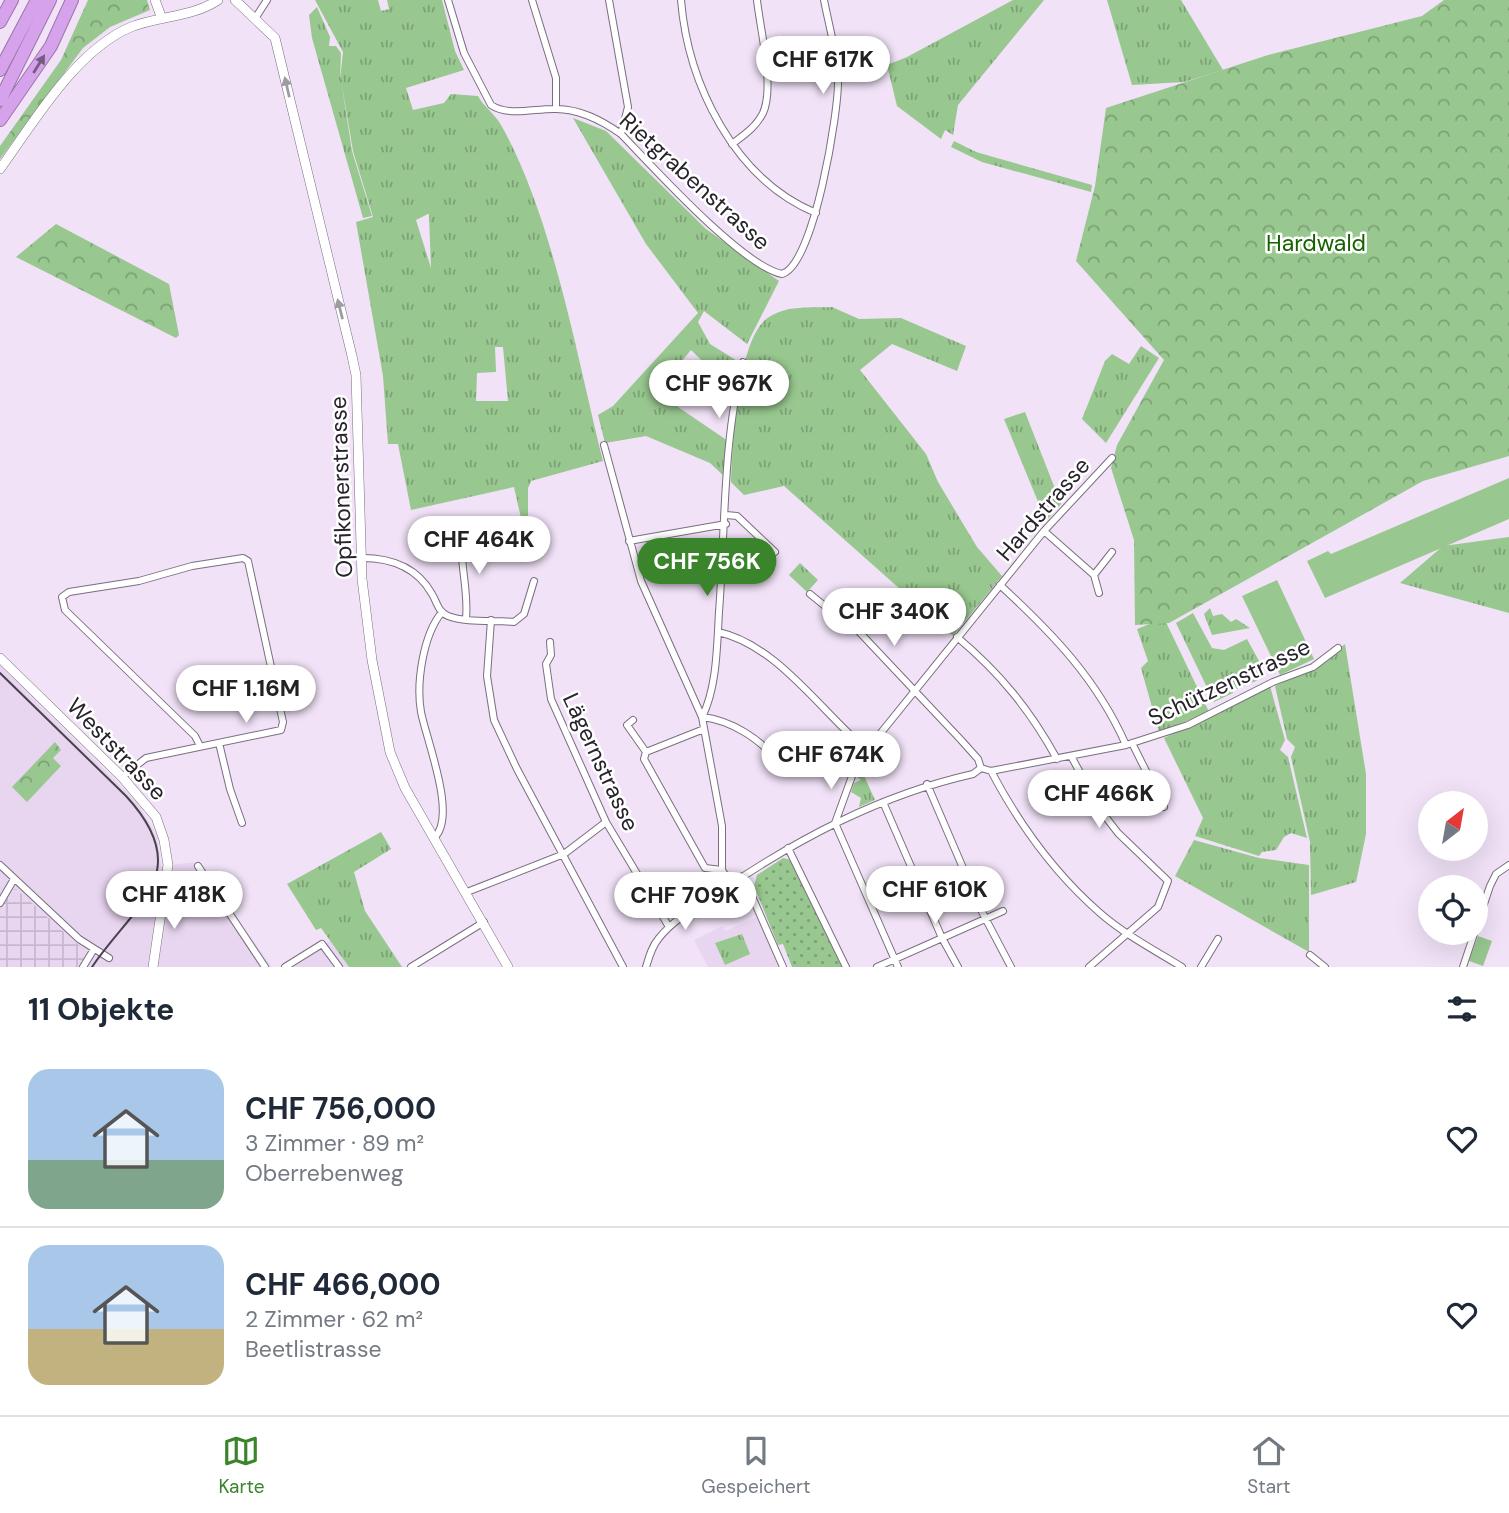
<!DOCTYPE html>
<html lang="de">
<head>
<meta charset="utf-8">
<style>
	:root { --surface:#fff; --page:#f2f2f3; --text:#1f2937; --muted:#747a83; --line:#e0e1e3; --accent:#3a842b }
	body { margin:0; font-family:"DM Sans",sans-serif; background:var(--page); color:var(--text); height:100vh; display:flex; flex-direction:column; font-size:26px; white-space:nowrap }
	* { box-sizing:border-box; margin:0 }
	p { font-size:23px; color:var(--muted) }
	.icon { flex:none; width:38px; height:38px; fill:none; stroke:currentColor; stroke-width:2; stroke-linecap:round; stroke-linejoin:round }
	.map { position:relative; height:967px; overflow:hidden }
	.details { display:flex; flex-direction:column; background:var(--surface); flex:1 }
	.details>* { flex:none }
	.needle { width:46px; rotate:31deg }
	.buttons { position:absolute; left:1418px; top:791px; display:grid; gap:14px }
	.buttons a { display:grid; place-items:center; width:70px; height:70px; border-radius:50%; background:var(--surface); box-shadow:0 7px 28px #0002; font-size:35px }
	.price { position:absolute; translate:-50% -60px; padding:0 16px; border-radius:24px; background:#fff; color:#222; font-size:23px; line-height:46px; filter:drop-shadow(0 2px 4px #0008) }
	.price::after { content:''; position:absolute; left:50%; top:42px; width:21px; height:16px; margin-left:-10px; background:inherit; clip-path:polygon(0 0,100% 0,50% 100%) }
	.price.active { background:var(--accent); color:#fff }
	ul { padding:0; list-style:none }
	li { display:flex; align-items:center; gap:21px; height:175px; padding:0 28px }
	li+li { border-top:2px solid var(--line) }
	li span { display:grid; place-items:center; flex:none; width:196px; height:140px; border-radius:21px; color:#555 }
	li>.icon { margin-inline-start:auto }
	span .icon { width:84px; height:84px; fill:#fffc; stroke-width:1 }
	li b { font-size:30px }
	h2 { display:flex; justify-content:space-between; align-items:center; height:84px; padding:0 28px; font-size:30px }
	.tabs { display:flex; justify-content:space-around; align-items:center; height:98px; border-top:2px solid var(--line); background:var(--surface); font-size:19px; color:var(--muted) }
	.tabs a { display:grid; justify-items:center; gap:4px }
	.tabs .active { color:var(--accent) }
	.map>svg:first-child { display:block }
</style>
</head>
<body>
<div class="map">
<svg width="1509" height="967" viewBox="0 0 1509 967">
	<defs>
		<pattern id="industrial-grid" width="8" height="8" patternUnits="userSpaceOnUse" patternTransform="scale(1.75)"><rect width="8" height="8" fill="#e8d5f0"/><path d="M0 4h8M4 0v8" fill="none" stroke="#c7b7ce"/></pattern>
		<pattern id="grass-tufts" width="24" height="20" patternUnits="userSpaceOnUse" patternTransform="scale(1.75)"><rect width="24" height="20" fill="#98c78f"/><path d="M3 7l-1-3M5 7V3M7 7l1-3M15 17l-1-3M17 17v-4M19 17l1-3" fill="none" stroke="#7ca175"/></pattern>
		<pattern id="forest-crowns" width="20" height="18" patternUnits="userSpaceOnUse" patternTransform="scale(1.75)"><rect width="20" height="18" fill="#98c78f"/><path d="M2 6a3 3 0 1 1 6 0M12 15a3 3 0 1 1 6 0" fill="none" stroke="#7ca175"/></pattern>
		<pattern id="garden-dots" width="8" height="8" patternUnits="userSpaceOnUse" patternTransform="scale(1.75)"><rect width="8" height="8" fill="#98c78f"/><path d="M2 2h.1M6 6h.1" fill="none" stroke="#7ca175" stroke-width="1.8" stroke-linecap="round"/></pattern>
	</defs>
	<rect width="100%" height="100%" fill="#f1e2f7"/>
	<!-- built -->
	<path fill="#e8d5f0" d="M0,666L137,802L157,836L161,866L197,862L272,967H0Z
		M757,917L778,967H708L694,940L722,926L726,931Z
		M331,940L349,967H291Z"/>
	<!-- industrial -->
	<path fill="url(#industrial-grid)" d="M16,889L84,950L86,955L79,967H0V909L11,891Z"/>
	<!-- grass -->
	<path fill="url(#grass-tufts)" fill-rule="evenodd" d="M315,0H378L381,11L389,9L387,0H442L455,51L464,70L406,88L413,110L444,103L451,94L478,96C484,107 495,114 501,125C553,217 577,358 603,461L531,481L528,488V518H521L514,487L411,510L398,444H388L383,376L356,222L373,217L353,151L341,80L352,151L372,216L363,218L312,38L309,15L317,7L330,37L329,46H336L341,53L340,80L343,52ZM428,214H429L431,268L416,220ZM495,347H503L508,401H476L477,373L496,372Z
		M1013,0H1044L958,105L953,135L945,130L941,139L897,106L887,65L907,57Z
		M1107,0H1181L1223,70L1184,82L1132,85Z
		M573,118L606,131L706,229L779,281L747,344L704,311L698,322L710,344L739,362L733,391L691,350L656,392L728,441L726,478L710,463L646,436L605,443L598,415L613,406L698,313L646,244Z
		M954,141L976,152L1092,185L1091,192L982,162L951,147Z
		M832,307L859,319L901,318L966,346L957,371L892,344L860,370L926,454L938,482L977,547L1002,576L953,636L784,486L744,495L731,482C733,446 737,336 769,317C788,305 810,308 832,307Z
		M1141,346L1159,358L1106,443L1082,419L1105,361L1112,354L1129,364Z
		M1025,412L1061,504L1046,521L1004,419Z
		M1509,537V613L1400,583L1443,546Z
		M800,563L818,580L807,592L789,575Z
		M1210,608L1213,616L1222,614L1231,622L1236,619L1250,628L1212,635L1204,614Z
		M1193,613L1212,648L1224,650L1247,639L1259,661L1255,664L1263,678L1237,689L1233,684L1230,685L1233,693L1214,702L1176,623Z
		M1164,618L1209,712L1159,732L1141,668L1148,661L1137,629Z
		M1345,644L1366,774V834L1356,882L1311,895L1310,842L1291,757L1295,747L1287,739L1275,686L1314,669Z
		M1270,686L1285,740L1280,750L1288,757L1307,838L1291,833L1284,837L1276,850L1262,852L1259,856L1195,836L1203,818L1164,738Z
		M861,769L875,800L859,807L861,798L851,792L854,783L861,780L857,777Z
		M381,832L391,849L354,872L365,911L402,967H349L321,928L316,930L287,884Z
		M1194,840L1259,858L1309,865V952L1175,876Z
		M742,934L750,954L725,965L715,943Z"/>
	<!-- forest -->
	<path fill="url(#forest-crowns)" d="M88,0H147L150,10L110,27L83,48L0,159V146L61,60Z
		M1444,0H1509V456L1423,481L1169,623L1135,625L1134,540L1111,468L1117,445L1164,360L1076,261L1095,186L1106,108L1268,55L1422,16Z
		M56,224L169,284L179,335L176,338L16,257Z
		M55,742L61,750L53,758L61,766L27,802L12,787Z"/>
	<!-- garden -->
	<path fill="url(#garden-dots)" d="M783,858L791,860L842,967H792L783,944L778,945L754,886L757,875Z"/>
	<!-- pitch -->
	<path fill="#98c78f" d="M1509,478V519L1325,598L1307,561L1328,551L1331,554Z
		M1277,580L1314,659L1280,675L1242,596Z
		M1478,936L1492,941L1483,966L1469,961Z"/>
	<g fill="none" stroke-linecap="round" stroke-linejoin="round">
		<defs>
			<path id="street" d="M448,0L464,53L491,105C509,117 536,108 556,109C580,109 601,120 621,134C652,166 742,266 782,274C814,265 839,111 838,79C837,53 829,26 824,0
				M532,0L556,78V109
				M609,0L628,107L621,134
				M681,0C688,84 734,179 816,213
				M256,17L267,0
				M732,144C744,135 756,127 763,113C775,87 760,29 757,0
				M604,445L641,581L702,717L722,826V870L731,884
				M726,515L737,516L775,552
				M463,531C458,560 469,589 466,618
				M1044,531L1094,575L1099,593
				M629,541L726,524
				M362,558C390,558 417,567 432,594C437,602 438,612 448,616C466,623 495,620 514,622L524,614L534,581
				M1094,575L1112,552
				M1000,585C1052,633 1097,679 1126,745
				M810,594L836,615
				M491,620L487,676L494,720L517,769L623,967
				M848,620L839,621L836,615L838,610L847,611L848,620L961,740L978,759L981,768
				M718,632C778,645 822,713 867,750
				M957,637C1000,673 1030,710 1057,759
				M550,642L551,655L546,664L551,699L606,822L669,927
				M702,717C717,688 717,645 719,612C725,533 723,438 743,362
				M702,717C730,720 762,739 778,763
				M633,720L627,725L646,752
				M704,729L646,752L644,759L705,868L722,870
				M219,743L230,789L242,823
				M1132,743L1164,807
				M1071,756L1101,811L1118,833L1168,881L1158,907L1089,967
				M991,771C1019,824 1054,873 1100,913C1124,934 1154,950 1182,967
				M122,777L146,758L281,730L283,722L248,561L243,558L192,566L139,581L69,592L62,597L65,610L195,736L200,746
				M927,784L981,910L1011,967
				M883,802L942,938L958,967
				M835,823L855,768L867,750L1044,531L1112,458
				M835,823L898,967
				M434,838C458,817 426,739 421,712C416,683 423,635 442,612
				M788,848L846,967
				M0,865L79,939L109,958
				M198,866L265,967
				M743,876L783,967
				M467,892L564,854L606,822
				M0,903L14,879
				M1310,955L1325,967
				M83,967L94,949
				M285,967L322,944L339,967
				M411,967L484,922
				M646,967C649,957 652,946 659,938C674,919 698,906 718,893C797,839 880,795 973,774L981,768L991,771L1126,745L1188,725L1273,682L1313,667L1338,648
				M877,967L1003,911
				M1201,967L1218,939
				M1463,967L1490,886L1496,874L1509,865"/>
			<path id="secondary" d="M155,0L162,19
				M235,0L275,38L352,356L356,375L362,579L372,660L390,752L405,788L508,967
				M0,169C34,122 76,50 131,27C159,16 193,17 218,0
				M0,658L122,777L156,817L164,840L168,865L153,967"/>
			<path id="highway" d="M0,22L12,0
				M0,70L37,0
				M0,100L50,0
				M0,120L51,46L72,0"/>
		</defs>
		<!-- street casing -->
		<use href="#street" stroke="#7a6e7f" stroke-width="8"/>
		<!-- secondary casing -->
		<use href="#secondary" stroke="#7a6e7f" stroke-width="10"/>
		<!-- highway casing -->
		<use href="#highway" stroke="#9976a8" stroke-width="14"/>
		<!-- street -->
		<use href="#street" stroke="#fff" stroke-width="6"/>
		<!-- secondary -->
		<use href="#secondary" stroke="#fff" stroke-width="9"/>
		<!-- highway -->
		<use href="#highway" stroke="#d6a2eb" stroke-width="12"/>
		<!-- tram -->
		<path stroke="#49424c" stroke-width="2" d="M0,673L126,796C197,873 134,905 92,967"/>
	</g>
	<!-- one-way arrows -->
	<defs><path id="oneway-solid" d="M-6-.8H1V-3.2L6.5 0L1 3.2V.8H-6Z" transform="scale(1.75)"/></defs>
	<use fill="#765c81" href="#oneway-solid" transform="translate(39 64) rotate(-58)"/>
	<g fill="#9e9ca0">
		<use href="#oneway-solid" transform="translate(287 87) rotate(-103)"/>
		<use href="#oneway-solid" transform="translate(340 309) rotate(-104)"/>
	</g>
	<g text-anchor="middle" stroke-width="5" stroke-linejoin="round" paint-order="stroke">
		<!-- street labels -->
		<g font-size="23" fill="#28232b" stroke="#fff">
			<text transform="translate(695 181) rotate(42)" y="8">Rietgrabenstrasse</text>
			<text transform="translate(341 487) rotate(-92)" y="8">Opfikonerstrasse</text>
			<text transform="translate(1043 509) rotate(-49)" y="8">Hardstrasse</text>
			<text transform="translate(1229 682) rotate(-25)" y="8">Schützenstrasse</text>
			<text transform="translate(117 749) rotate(46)" y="8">Weststrasse</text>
			<text transform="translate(601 762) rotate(65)" y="8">Lägernstrasse</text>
		</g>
		<!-- park labels -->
		<g font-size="23" fill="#176200" stroke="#fff">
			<text x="1316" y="251">Hardwald</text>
		</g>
	</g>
</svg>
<div class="buttons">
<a><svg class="needle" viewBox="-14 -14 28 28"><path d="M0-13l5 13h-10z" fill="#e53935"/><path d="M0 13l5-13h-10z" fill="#747a83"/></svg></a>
<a><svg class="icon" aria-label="locate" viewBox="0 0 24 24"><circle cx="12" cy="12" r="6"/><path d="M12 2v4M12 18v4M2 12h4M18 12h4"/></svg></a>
</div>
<b class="price" style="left:823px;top:96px">CHF 617K</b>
<b class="price" style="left:719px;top:420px">CHF 967K</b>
<b class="price" style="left:479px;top:576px">CHF 464K</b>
<b class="price active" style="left:707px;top:598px">CHF 756K</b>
<b class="price" style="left:894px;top:648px">CHF 340K</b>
<b class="price" style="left:246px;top:725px">CHF 1.16M</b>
<b class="price" style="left:831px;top:791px">CHF 674K</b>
<b class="price" style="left:1099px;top:830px">CHF 466K</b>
<b class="price" style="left:935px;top:926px">CHF 610K</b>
<b class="price" style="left:174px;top:931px">CHF 418K</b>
<b class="price" style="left:685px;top:932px">CHF 709K</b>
</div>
<section class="details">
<h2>11 Objekte<svg class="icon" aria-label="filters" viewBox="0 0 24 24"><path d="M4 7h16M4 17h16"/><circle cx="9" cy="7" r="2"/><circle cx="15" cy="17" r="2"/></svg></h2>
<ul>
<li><span style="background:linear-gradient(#a9c7e8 65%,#7fa58c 0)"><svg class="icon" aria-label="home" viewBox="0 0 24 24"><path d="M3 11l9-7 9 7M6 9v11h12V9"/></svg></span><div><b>CHF 756,000</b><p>3 Zimmer · 89 m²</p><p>Oberrebenweg</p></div><svg class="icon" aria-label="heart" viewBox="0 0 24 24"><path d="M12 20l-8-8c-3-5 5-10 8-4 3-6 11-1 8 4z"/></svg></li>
<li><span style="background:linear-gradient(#a9c7e8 60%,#c2b280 0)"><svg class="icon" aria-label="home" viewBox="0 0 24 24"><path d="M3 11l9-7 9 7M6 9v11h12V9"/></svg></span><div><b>CHF 466,000</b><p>2 Zimmer · 62 m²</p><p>Beetlistrasse</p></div><svg class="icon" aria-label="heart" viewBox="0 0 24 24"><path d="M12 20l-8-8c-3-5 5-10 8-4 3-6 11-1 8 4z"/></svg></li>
</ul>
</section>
<nav class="tabs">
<a class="active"><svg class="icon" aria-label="map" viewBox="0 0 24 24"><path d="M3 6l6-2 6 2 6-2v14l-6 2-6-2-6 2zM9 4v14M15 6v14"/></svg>Karte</a>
<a><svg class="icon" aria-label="saved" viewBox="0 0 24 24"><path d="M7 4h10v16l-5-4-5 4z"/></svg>Gespeichert</a>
<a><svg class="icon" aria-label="home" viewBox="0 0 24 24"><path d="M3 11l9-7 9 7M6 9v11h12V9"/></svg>Start</a>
</nav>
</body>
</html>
